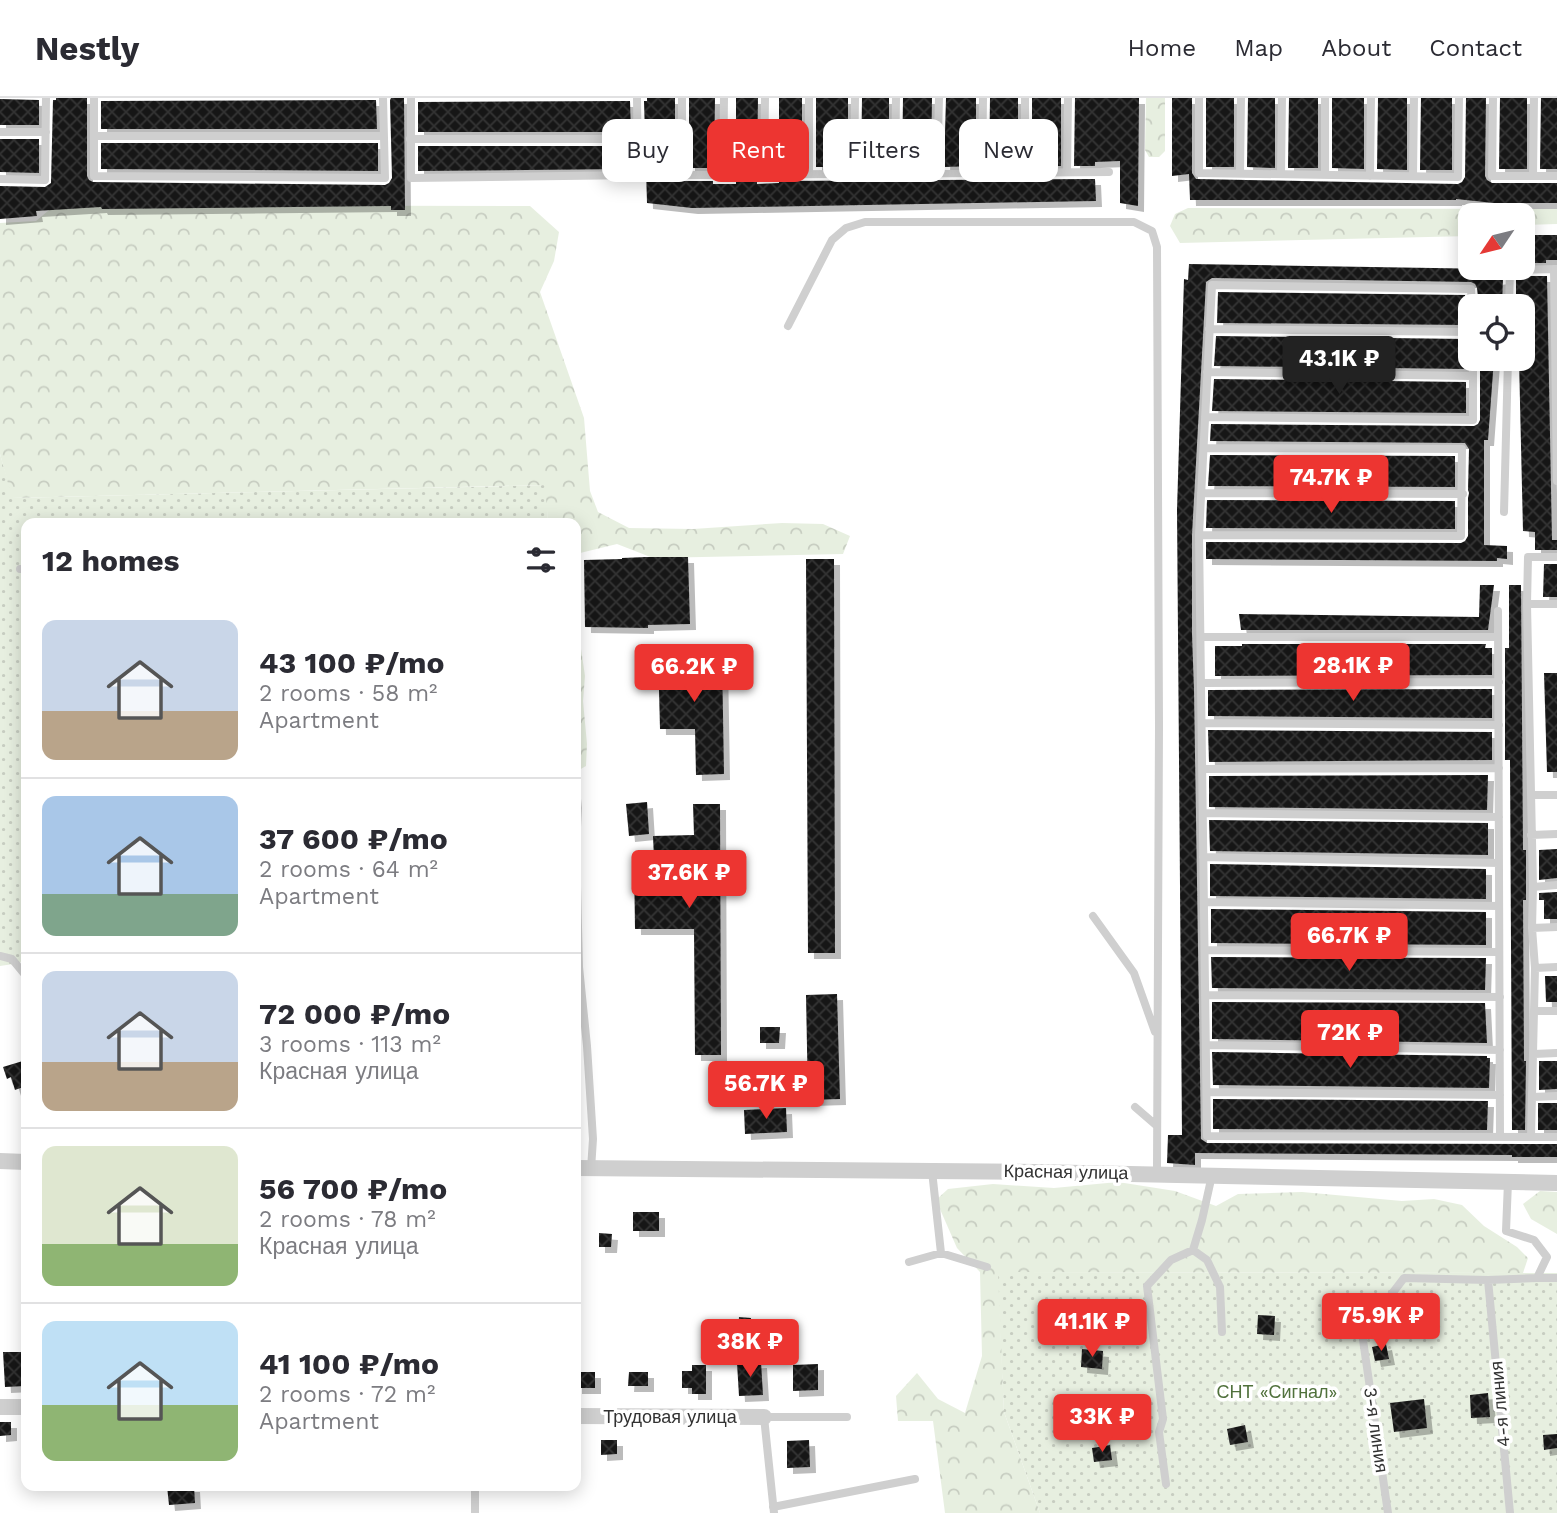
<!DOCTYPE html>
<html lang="en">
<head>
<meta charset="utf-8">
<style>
	:root { --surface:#fff; --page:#f7f7f7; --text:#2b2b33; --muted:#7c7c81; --line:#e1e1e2; --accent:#ed3531 }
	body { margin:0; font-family:"Work Sans",sans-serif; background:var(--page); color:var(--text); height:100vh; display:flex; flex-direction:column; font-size:26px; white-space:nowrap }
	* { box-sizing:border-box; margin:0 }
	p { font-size:23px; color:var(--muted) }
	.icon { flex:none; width:38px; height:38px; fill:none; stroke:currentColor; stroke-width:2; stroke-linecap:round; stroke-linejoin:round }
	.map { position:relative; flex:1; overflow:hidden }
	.drawer { position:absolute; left:21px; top:420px; width:560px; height:973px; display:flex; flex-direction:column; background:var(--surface); border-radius:14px; box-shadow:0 4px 18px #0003 }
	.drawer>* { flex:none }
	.top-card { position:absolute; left:602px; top:21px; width:665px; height:63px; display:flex; gap:14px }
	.needle { width:46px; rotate:235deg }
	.tools { position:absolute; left:1458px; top:105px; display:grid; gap:14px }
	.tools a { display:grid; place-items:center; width:77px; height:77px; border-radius:14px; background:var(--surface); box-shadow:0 4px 18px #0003; font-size:35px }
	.price { position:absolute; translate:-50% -60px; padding:0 16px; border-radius:7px; background:var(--accent); color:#fff; font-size:23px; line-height:46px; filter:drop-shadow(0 2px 4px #0008) }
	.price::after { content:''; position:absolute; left:50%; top:42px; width:21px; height:16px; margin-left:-10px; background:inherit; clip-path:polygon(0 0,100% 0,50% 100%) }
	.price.selected { background:#222; color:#fff }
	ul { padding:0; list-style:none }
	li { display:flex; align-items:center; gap:21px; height:175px; padding:0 21px }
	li+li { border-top:2px solid var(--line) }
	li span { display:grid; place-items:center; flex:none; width:196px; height:140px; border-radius:14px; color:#555 }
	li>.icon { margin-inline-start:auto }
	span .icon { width:84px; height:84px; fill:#fffc; stroke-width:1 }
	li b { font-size:30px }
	h2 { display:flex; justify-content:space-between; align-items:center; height:84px; padding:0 21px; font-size:30px }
	.chip { padding:0 24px; border-radius:14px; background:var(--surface); box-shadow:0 4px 18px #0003; font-size:24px; line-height:63px }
	.chip.selected { background:var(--accent); color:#fff }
	header { display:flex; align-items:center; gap:42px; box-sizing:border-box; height:98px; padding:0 35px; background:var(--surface); border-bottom:2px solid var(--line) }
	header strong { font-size:33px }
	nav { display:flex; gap:38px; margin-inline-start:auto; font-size:24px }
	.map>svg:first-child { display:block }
</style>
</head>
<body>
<header>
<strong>Nestly</strong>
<nav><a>Home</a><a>Map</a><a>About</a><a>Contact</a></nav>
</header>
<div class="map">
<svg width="1557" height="1415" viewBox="0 0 1557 1415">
	<defs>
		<pattern id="green-dots" width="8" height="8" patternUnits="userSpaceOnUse" patternTransform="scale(1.75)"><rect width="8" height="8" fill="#e7efe0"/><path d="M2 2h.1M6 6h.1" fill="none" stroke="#c7cdc1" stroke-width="1.8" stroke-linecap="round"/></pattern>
		<pattern id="forest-crowns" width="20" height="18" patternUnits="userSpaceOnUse" patternTransform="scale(1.75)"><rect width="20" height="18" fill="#e7efe0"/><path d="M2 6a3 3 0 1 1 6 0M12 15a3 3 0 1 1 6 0" fill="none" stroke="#c7cdc1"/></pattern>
		<pattern id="building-cross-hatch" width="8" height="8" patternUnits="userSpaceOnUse" patternTransform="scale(1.75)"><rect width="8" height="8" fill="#191919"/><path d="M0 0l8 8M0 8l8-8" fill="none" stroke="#323232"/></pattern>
		<filter id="shadow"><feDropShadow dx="6" dy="6" stdDeviation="0" flood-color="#0004"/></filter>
	</defs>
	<rect width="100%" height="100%" fill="#fff"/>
	<!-- green -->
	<path fill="url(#green-dots)" d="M0,356L13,400L546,387L548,425H26V856L20,865L0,868Z
		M997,1174L1557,1175V1415H1040L1004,1314Z"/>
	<!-- forest -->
	<path fill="url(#forest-crowns)" d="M1146,0H1165V53L1159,59H1149L1145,52Z
		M55,107L530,108L559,134L554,163L540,194L584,320L590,393L598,414L629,430L693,431L782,425L823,426L850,438L843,456L653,460L617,446L576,456V425H548L545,387L12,400L0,356V125L36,123Z
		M1188,110L1557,111V126L1523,127L1522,117H1470V138L1180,145L1170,128L1175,116Z
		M576,517L585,578L583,603L587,646L586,668L579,672H576Z
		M1118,1084L1175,1093L1216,1108L1238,1096L1302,1094L1402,1103L1434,1101L1462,1107L1484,1128L1517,1149L1528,1160L1523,1175L998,1174L1004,1314L1040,1415H945L933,1323H898L896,1298L917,1275L938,1301L965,1315L982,1258L980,1174L957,1150L936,1102L948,1091L993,1086L1054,1090Z
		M1540,1093L1557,1094V1136L1531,1121L1523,1106Z"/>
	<!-- building -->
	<path fill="url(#building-cross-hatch)" filter="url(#shadow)" d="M56,0H87V78L89,82L93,84L385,87L389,85L392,80L390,2L391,0H404L405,112H391V108L102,111L101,109L36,113L37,118L0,121V88L45,89L51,85L53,2H56Z
		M647,0H675V77L677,81L681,83H713V86H736V83H757V86L779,85V83L1095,81L1096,103L692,110L647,105L644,3H647Z
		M689,0H715L714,70H689Z
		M736,0H758L757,70H736Z
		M779,0H802V70H779Z
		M816,0H848V69H816Z
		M862,0H889V69H861Z
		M903,0H932L931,69H902Z
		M946,0H976V68L944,69Z
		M990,0H1018V68H989Z
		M1032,0H1061V68H1032Z
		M1075,0H1139L1138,108L1120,105V63L1095,64V68H1074Z
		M1172,0H1192V75L1196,81L1458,86L1462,84L1465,79L1466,0H1486L1485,78L1487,82L1492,85H1557V105H1494L1456,101V102H1190L1189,76L1172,78Z
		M1206,0H1234V69H1206Z
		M1248,0H1275V70L1247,69Z
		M1289,0H1318V70H1288Z
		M1332,0H1364V71L1332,70Z
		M1378,0H1407V72L1377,71Z
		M1421,0H1452V72H1420Z
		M1500,0H1527V71H1499Z
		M1541,0H1557V71H1540Z
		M0,1L39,2V27H0Z
		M376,2L377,31H101V3Z
		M630,3L631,34H418V4Z
		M0,41H39V75L0,74Z
		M101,45H378V73L101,71Z
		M418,48H631V71L418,73Z
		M1522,137H1557V162H1546V165H1522Z
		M1189,166L1495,171V181L1503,180L1502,208H1479L1477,190L1475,186L1471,184L1212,180L1206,184L1192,437V536L1194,592L1201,1041L1207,1045L1557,1046V1059H1512V1057L1195,1055V1067L1167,1065L1168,1037H1182L1177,412L1184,181L1188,182Z
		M1522,178H1547L1552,442H1557V452H1535V434L1523,433L1519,261H1522V208H1516V180H1522Z
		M1218,194L1465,197L1466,209L1469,214V227L1217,225Z
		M1216,238L1468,241L1466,271L1214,268Z
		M1480,261H1494L1488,342H1484V447L1507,448V461L1497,460V463L1206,461V444L1461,445L1465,443L1468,438V400L1469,395L1468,392L1469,351L1465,345L1210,343L1211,326L1474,328L1478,326L1480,322Z
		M1214,281L1466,284V315L1212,313Z
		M1210,357L1455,358V389L1208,388Z
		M1207,402L1455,403V431L1206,430Z
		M646,459H688L690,526L648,527V530L585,529L584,462L622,461V460Z
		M806,461H834L835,855H808Z
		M1544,466H1557V499H1543Z
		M1480,487H1494L1488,532H1241L1239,516L1479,519Z
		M1509,487H1521L1523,752H1526V802H1523L1524,963H1526L1525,1032H1512L1510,662H1505V550H1509Z
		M1242,546H1486L1485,550H1492V577L1215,578V548H1242Z
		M658,553H685V557H722L724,676L696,677L695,631H660Z
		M1544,575H1557V674H1547Z
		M1492,591V620L1208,618V592Z
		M1208,632L1492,634V662L1209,664Z
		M1488,677L1487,712L1209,709V678Z
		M647,704L649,736L629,738L626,706Z
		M693,706H720L721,957H695L694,831H635L634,761H654L653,738L694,737Z
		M1209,722L1488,725V757L1210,753Z
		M1557,751V780L1539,782V752Z
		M1210,766L1486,771V801L1210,798Z
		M1557,794V821H1544V802H1539V795Z
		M1211,811L1486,814V847L1211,845Z
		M1211,859L1486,860L1485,892L1212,890Z
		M1545,878H1557V904H1546Z
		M837,896L840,1001L808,1002L806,897Z
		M1212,904L1485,905L1487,945L1212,941Z
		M760,929H780L779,945H760Z
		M1212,954L1487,958V960H1490L1489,990L1213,987Z
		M26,962V988L15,992L11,979L7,981L3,969Z
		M1539,963H1557V991L1539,992Z
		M1213,1001L1488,1003L1487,1032L1213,1031Z
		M1538,1005H1557V1032H1538Z
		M786,1010L787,1034L745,1036L744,1012Z
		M633,1114H659V1133H633Z
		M599,1135L612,1136L611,1149H599Z
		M1258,1217L1275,1218L1274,1237L1257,1236Z
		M739,1219L751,1220L750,1234L738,1233Z
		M1386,1246L1389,1261L1375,1263L1372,1249Z
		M1082,1251L1103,1253L1102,1271L1081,1269Z
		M3,1254H26V1288L5,1289Z
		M761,1264L763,1297L739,1298L737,1265Z
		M818,1266V1292L793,1293V1267Z
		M692,1267H706V1296H692V1290H682V1273H692Z
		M576,1274H595V1290H576Z
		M629,1274H648V1288H628Z
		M1488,1295L1490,1319L1471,1320L1470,1297Z
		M1424,1301L1427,1330L1394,1334L1390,1305Z
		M0,1324H11V1337L0,1338Z
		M1245,1327L1248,1344L1230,1347L1227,1331Z
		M1557,1336V1350L1544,1352L1543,1337Z
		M601,1342H617V1356L601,1357Z
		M809,1342L810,1369L787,1370V1343Z
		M1110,1347L1112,1362L1094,1364L1092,1350Z
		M167,1388H194L195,1405L169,1407Z"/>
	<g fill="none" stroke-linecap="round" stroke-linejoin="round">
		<!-- lane -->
		<path stroke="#cfcfcf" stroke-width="8" d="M94,0V78L385,80L383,0
			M411,0V80L638,77L637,0
			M682,0V77L1109,74
			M1199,0V75L1458,79L1459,0
			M1493,0L1492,78H1557
			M0,34H46
			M94,38H384
			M410,41H638
			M1025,74V0
			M1067,74L1068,0
			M895,75L896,0
			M937,75L939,0
			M982,75L983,0
			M1240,75L1241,0
			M764,76L765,0
			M809,76V0
			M854,76L855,0
			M1281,76L1282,0
			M723,77L724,0
			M1325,77V0
			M1370,78L1371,0
			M1413,78L1414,0
			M1533,78L1534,0
			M0,81L45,82L46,0
			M1554,171L1557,383
			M1472,208L1471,191L1212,187L1199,437L1207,1038L1557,1039
			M1509,208L1510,172L1557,171
			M788,228L832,142L846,130L865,124H1134L1152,133L1157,149L1159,628L1157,1072
			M1209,231L1470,234
			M1207,274L1473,278
			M1205,319L1473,322V261
			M1201,395L1463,396
			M1504,414L1508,261
			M1199,437L1461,438L1462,351L1204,350
			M20,471H26
			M1527,506H1557
			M1498,513L1500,1039
			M1201,539H1498
			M1201,585L1499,584
			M1202,625L1499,627
			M1202,671L1499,670
			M576,692L578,710L576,748L579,869L587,948L593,1041L591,1071
			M1531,697H1557
			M1203,715L1499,719
			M1531,737L1557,736
			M1203,759L1499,765
			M1533,789L1557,787
			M1204,804L1499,808
			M1093,818L1134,875L1155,934
			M1532,830L1557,829
			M1205,852L1499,854
			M0,858L12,861L26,878
			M1535,870L1557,869
			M1205,897L1500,899
			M1534,913H1557
			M1206,947L1500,952
			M1534,956L1557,955
			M1207,994L1500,997
			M1532,999L1557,998
			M1135,1009L1157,1028
			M1531,1039L1534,913L1535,870L1532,830L1533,789L1527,506L1528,459H1557
			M932,1073L941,1155
			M1508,1084L1506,1133L1534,1142L1547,1159L1537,1180L1488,1182L1510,1415
			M1193,1152L1202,1122L1212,1077
			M909,1164L941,1155L987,1169
			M1537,1180H1557
			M1166,1386L1159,1334L1163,1321L1147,1188L1171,1162L1193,1152L1207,1162L1220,1189L1222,1234
			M773,1409L915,1381
			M475,1415V1388
			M774,1415L764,1319H847
			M1388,1415L1362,1235L1404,1180L1488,1182"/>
		<!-- street -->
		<path stroke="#cfcfcf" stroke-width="16" d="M0,1063L26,1064
			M576,1070L1035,1074L1557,1085
			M0,1309H26
			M576,1318L764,1319"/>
	</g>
	<g text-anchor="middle" stroke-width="7" stroke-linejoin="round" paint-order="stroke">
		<!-- street labels -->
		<g font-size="18" fill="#323232" stroke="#fff">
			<text transform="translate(1066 1074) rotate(1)" y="6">Красная улица</text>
			<text transform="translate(1500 1306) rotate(-95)" y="6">4-я линия</text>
			<text x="670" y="1325">Трудовая улица</text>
			<text transform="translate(1376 1332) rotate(82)" y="6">3-я линия</text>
		</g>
		<!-- park labels -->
		<g font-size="18" fill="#50713c" stroke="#fff">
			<text x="1277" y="1300">СНТ «Сигнал»</text>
		</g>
	</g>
</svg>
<div class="tools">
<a><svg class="needle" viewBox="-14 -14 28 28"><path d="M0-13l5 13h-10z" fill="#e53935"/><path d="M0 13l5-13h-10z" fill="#7c7c81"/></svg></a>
<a><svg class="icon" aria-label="locate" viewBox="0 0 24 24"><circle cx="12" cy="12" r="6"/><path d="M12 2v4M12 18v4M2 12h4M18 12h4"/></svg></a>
</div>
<b class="price selected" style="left:1339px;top:298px">43.1K ₽</b>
<b class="price" style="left:1331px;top:417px">74.7K ₽</b>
<b class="price" style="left:1353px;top:605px">28.1K ₽</b>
<b class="price" style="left:694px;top:606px">66.2K ₽</b>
<b class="price" style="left:689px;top:812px">37.6K ₽</b>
<b class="price" style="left:1349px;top:875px">66.7K ₽</b>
<b class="price" style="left:1350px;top:972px">72K ₽</b>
<b class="price" style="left:766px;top:1023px">56.7K ₽</b>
<b class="price" style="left:1381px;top:1255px">75.9K ₽</b>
<b class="price" style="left:1092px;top:1261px">41.1K ₽</b>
<b class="price" style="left:750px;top:1281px">38K ₽</b>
<b class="price" style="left:1102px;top:1356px">33K ₽</b>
<div class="top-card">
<a class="chip">Buy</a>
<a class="chip selected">Rent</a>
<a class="chip">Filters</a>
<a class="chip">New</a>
</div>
<section class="drawer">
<h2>12 homes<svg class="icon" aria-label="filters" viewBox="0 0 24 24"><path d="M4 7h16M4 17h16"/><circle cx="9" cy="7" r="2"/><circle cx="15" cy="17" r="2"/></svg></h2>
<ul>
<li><span style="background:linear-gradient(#c9d6e8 65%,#b9a48a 0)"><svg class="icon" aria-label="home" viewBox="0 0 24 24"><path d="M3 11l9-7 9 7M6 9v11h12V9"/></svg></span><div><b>43 100 ₽/mo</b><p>2 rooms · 58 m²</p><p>Apartment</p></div></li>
<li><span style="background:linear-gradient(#a9c7e8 70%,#7fa58c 0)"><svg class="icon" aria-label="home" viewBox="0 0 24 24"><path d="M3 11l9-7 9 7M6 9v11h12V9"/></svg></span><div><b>37 600 ₽/mo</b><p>2 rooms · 64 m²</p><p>Apartment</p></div></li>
<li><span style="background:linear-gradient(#c9d6e8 65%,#b9a48a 0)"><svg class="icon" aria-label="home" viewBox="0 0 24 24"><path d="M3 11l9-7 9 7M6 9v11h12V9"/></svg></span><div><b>72 000 ₽/mo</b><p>3 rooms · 113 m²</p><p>Красная улица</p></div></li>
<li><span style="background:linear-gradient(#dfe7d0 70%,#8fb573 0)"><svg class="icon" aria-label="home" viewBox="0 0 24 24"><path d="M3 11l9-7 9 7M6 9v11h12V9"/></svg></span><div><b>56 700 ₽/mo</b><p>2 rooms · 78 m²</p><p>Красная улица</p></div></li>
<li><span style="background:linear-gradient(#bfe0f5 60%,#8fb573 0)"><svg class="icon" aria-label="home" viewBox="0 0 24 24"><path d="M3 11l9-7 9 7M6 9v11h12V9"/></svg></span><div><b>41 100 ₽/mo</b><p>2 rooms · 72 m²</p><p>Apartment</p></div></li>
</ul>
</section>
</div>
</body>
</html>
